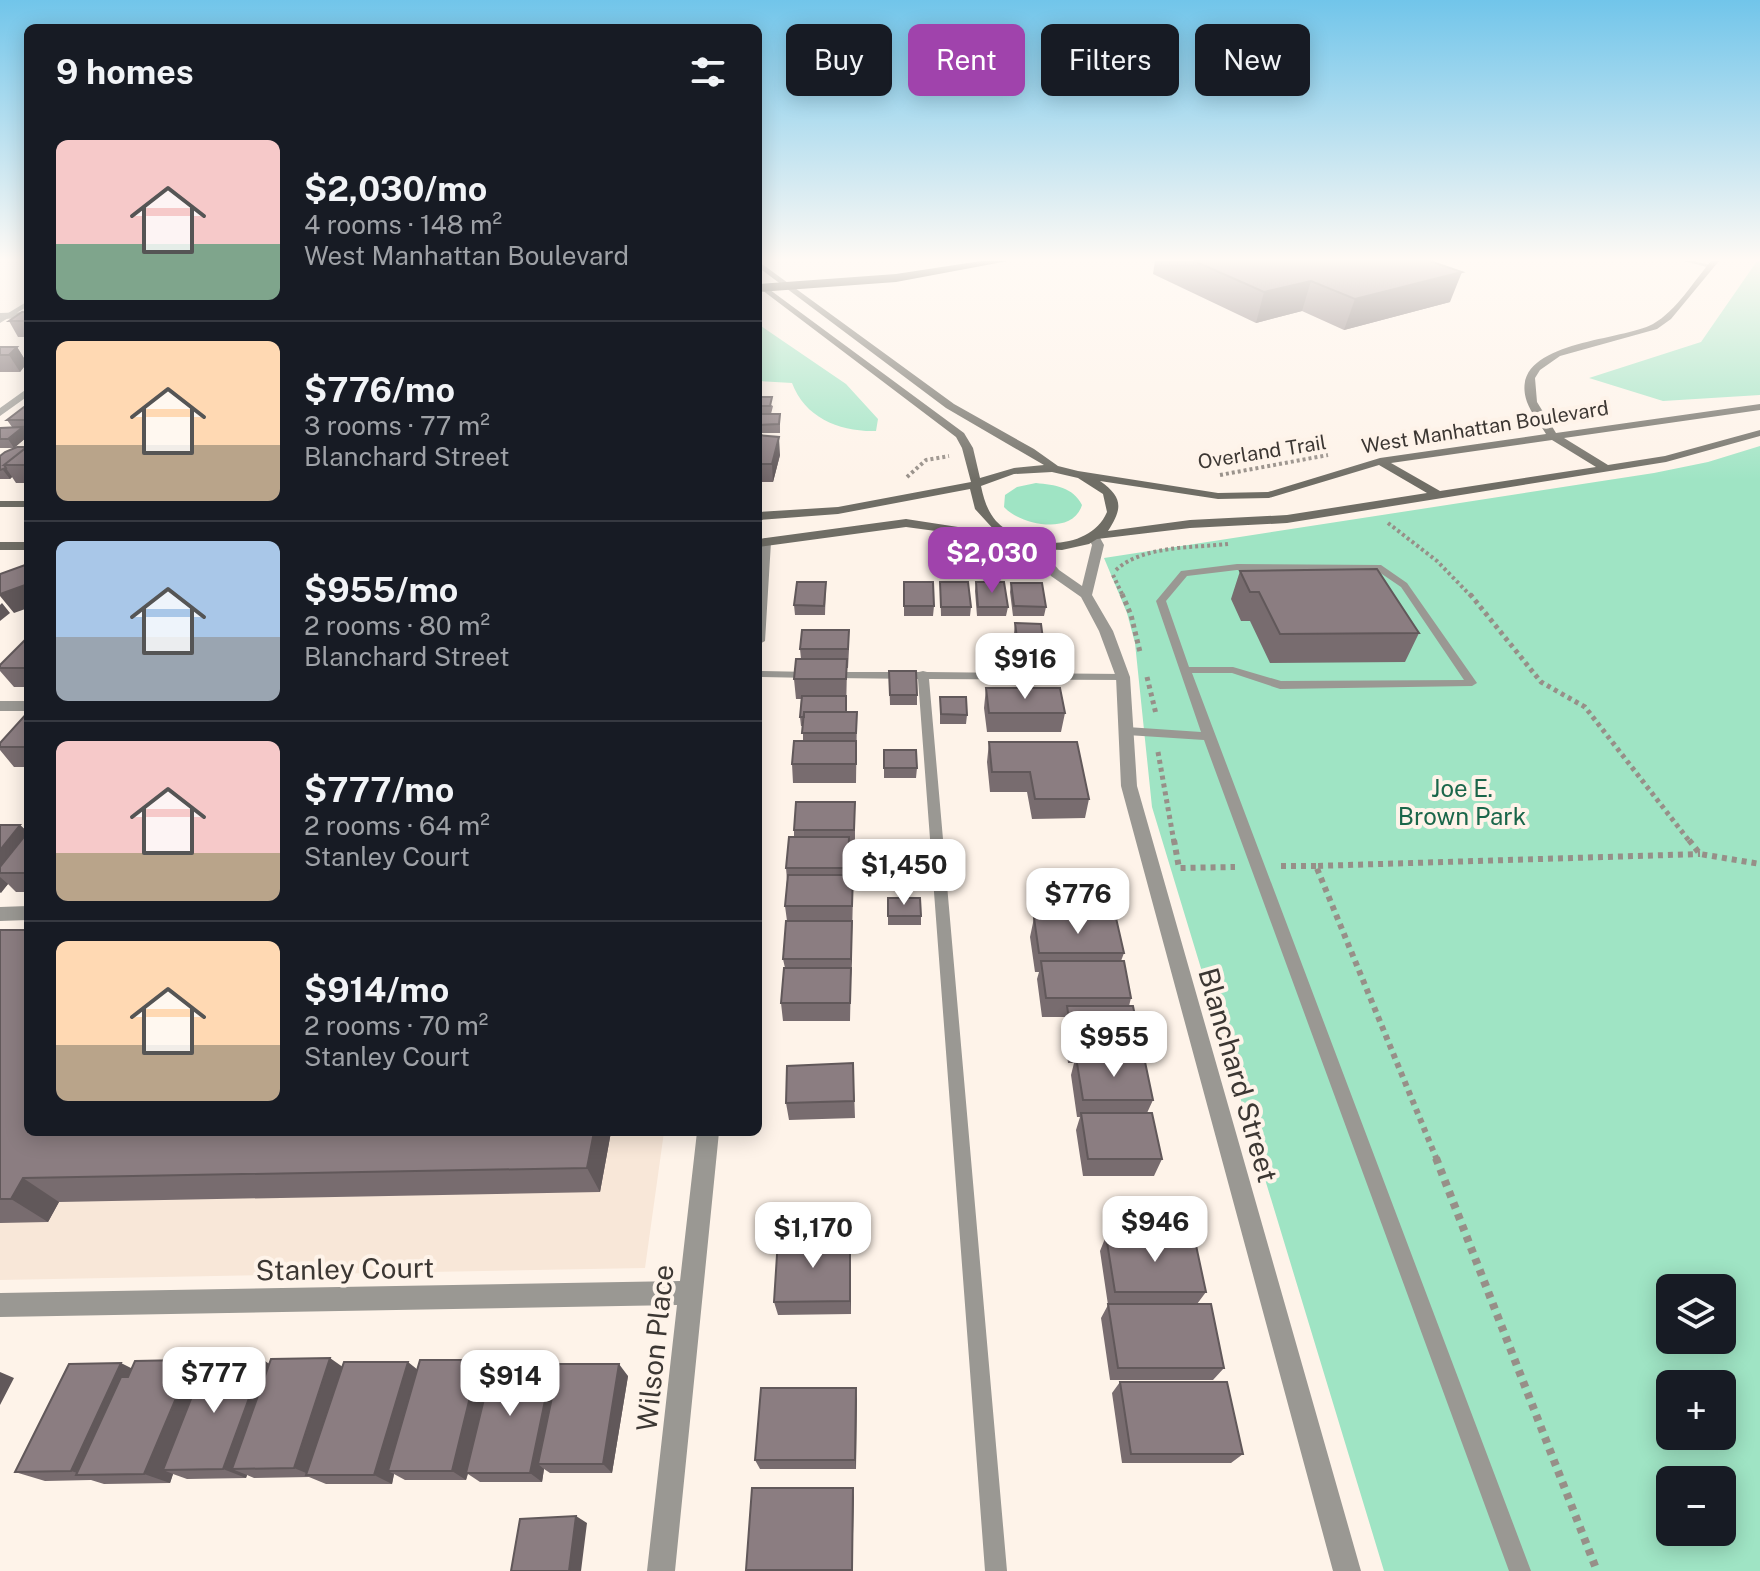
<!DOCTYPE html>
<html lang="en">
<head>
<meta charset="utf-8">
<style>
	:root { --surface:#171b24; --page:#242831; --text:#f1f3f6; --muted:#9ea1a6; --line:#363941; --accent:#a043ac }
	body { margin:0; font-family:"Public Sans",sans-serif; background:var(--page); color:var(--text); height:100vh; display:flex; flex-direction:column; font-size:30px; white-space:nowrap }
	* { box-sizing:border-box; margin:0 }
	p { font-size:26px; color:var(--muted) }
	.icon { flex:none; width:44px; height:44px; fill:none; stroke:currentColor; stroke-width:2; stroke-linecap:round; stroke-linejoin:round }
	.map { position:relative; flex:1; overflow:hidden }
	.panel { position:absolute; left:24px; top:24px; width:738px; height:1112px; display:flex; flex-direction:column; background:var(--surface); border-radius:12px; box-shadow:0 4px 20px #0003 }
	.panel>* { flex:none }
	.hud { position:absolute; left:786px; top:24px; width:760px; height:72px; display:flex; gap:16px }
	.controls { position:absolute; left:1656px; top:1274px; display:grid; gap:16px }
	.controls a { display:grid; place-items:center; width:80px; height:80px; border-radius:12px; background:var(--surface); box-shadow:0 4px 20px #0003; font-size:40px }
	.price { position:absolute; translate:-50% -68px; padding:0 18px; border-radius:16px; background:#fff; color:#222; font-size:26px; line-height:52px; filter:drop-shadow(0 2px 4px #0008) }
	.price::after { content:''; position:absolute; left:50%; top:48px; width:24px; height:18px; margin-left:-12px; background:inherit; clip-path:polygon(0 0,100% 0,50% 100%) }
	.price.active { background:var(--accent); color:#fff }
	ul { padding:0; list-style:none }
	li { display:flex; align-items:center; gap:24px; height:200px; padding:0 32px }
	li+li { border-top:2px solid var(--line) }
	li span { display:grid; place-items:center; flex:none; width:224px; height:160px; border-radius:12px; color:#555 }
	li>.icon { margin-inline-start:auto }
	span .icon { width:96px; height:96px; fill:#fffc; stroke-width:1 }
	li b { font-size:34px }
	h2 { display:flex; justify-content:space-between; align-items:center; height:96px; padding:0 32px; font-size:34px }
	.tag { padding:0 28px; border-radius:12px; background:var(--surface); box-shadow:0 4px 20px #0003; font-size:28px; line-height:72px }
	.tag.active { background:var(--accent); color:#fff }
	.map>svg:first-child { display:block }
</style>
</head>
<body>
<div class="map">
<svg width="1760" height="1571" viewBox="0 0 1760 1571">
	<rect width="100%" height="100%" fill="#fef3e9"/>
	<!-- built -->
	<path fill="#f8e7d8" d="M0,945L28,1132H664L645,1268L0,1280Z"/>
	<!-- green -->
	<path fill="#9fe4c4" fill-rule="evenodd" d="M1757,261H1760V395L1663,401L1589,378L1701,342Z
		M758,324L846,384L878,419L876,431C840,432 805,418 792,383L758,381Z
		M1760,446V1571H1384L1152,807L1135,643L1127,613L1104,558L1654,473L1708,462ZM1670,1288H1722V1340H1670ZM1670,1384H1722V1436H1670ZM1670,1480H1722V1532H1670Z
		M1036,483C1055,485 1073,487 1082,505C1073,536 1020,525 1004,507L1005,495L1017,487Z"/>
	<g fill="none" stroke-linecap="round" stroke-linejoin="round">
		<!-- path-far3 -->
		<path stroke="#978f88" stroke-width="4" stroke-dasharray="3 3" stroke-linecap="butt" d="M1220,475L1328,455
			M907,477L926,460L949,456
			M1388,523L1437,561L1471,596
			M972,554L1027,571
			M1116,570C1143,545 1193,548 1228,544
			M1113,575L1123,596"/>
		<!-- path-far2 -->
		<path stroke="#978f88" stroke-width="5" stroke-dasharray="4 4" stroke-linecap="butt" d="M1122,594L1131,615L1140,652
			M1470,594L1541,682L1585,707L1690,842
			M1147,677L1156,714
			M1158,752L1174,842"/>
		<!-- path-far1 -->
		<path stroke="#978f88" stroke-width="6" stroke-dasharray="5 5" stroke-linecap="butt" d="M1174,840L1179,868L1235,867
			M1689,840L1700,854L1760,864
			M1281,866H1316
			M1437,1160L1316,866L1700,854"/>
		<!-- path -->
		<path stroke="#978f88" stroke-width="8" stroke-dasharray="6 6" stroke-linecap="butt" d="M1436,1158L1597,1571"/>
		<!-- lane -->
		<path fill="#9a9893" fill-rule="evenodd" d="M1683,261H1694L1714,266L1711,268Z
			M28,301V306L0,323V318Z
			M28,430V434L0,435V431Z
			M1237,564L1381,565L1407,583L1477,683L1472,686L1280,689L1232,673H1192L1531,1571H1509L1204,740L1127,735L1121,731L1127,727L1201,732L1156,601L1181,571ZM1237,570H1376L1401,587L1464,680L1281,681L1233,667H1189L1166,601L1187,576Z
			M758,671L811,672L816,675L811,678L758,677Z
			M923,671L927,672L1123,674L1128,677L1123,680L929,679L1007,1571H985L918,679L833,678L828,675L833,672H919Z"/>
		<!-- street -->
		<path fill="#9a9893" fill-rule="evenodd" d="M28,312V318L0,319V313Z
			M28,388V396L0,416V408Z
			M1095,535L1099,536L1104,545L1092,595L1113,631L1130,677L1137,786L1361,1571H1333L1121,786L1116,677L1099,631L1081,597L1051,576L1024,544L1026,541H1034L1059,570L1082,586L1092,545L1089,539Z
			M765,538L771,542L765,641L758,645V554L759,542Z
			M0,701H28V711H0Z
			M28,906V920L0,921V907Z
			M697,1132H719L675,1571H647L677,1305L0,1317V1293L680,1281Z"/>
		<!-- secondary -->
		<path fill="#6f6d65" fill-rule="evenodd" d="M758,261L954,404L1034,449L1058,466L1078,471L1218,493L1268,492L1380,458L1546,434C1540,424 1531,413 1527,402C1506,341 1619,342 1653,324C1676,311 1694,281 1711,261H1719L1671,319L1657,329L1560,356L1540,370L1535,378L1537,402L1556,433L1760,404V410L1564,438L1608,465L1665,456L1760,430V436L1666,462L1287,523L1190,528L1097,539L1089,544L1062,550L1038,549L1010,541L906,527L758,547V539L906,519L997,533L975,509L970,489L838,514L758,520V512L838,507L971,482L962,448L956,437L758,287V281L964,433L973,448L980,478L1014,468L1044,465L946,408L758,267ZM1552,440L1596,467L1440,491L1391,463ZM1379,465L1427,493L1287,515L1190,520L1108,531C1122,509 1124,498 1100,481L1218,499L1269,498ZM1052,472L1078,478L1103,494L1107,512C1090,552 1024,551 996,521C987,510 984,500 981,486L1014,474Z
			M0,501H28V507H0Z
			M0,542H28V550H0Z"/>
		<!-- highway -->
		<path fill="#38352a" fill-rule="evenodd" d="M981,261H1008L896,282L758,292V284L896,274Z"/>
	</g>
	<!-- wall -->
	<path fill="#786c6f" d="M1155,261H1430L1450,302L1344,330L1302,311L1256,323L1153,274Z
		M28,312V337H18L9,321Z
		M0,347H17L27,363L20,372H0Z
		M758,397L773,406L771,414H780V433H758Z
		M28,407V429H24L28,436L14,448H0V428L12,427L7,420Z
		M758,435L780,455L773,482H758Z
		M28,446V483H16L12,477L10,479H0V456Z
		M1240,571L1419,633L1405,662L1270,663L1250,621H1241L1231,599Z
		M826,582L825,615H795L794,605Z
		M904,582L934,606L933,616H904Z
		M940,582L971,607L970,616H941Z
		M976,582L1008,607L1006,616H977L975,591Z
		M1011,583L1046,607L1044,616H1013L1010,592Z
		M1015,623L1043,639L1041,648H1016L1014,633Z
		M849,630V649L848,668H847L846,712H857L856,783H793L792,764L803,741V726H801L800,717L801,699H796L794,679L801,659L800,649Z
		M28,637V687H14L0,671V665Z
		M889,671L917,695V705H890Z
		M986,688L1065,713L1061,732H987L984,708Z
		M940,697L967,715L966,724H940Z
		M28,712V767H14L0,750V743Z
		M989,742L1089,799L1085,818L1032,819L1027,792H990L987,762Z
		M884,750L917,768L916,778H884Z
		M855,802V849H850L849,875L853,894L850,1021H783L781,1003L785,968L783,959L787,921L785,906L787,880L786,868L794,837V830Z
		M0,825H20L28,832V892H16L8,884L0,893Z
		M1039,879L1114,911L1112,918L1124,953L1121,961L1131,998L1129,1006L1141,1046L1136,1057L1153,1100L1147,1113L1162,1159L1154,1176H1083L1076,1130L1080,1117H1077L1071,1075L1074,1063H1068L1063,1025L1065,1017H1042L1037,979L1039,972H1035L1030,937L1034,918H1038L1036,898Z
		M888,898L921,916V925H888Z
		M0,930L28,1132H611L600,1192L59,1202L48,1222L0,1223Z
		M853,1063L855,1118L789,1120L786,1103Z
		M1106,1236L1206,1292L1197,1304L1224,1368L1213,1380H1110L1101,1318L1108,1305L1100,1251Z
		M850,1238L851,1314L778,1315L774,1302Z
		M263,1360L269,1364L417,1370L479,1360L491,1371L558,1368L628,1376L612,1473H550L544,1469L542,1482H480L468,1474L466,1480H405L394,1474L392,1484H326L309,1477L254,1478L247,1475L246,1478L187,1479L173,1474L170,1483L104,1484L91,1480L45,1481L15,1472L132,1369L203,1371Z
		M1120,1382L1243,1454L1231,1463H1122L1112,1393Z
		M856,1388V1469H760L755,1460Z"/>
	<!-- shaded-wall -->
	<path fill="#61585a" d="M1462,272L1450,302L1344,330L1355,299Z
		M1311,281L1302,311L1256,323L1264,292Z
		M17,347L27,363L20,372L9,355Z
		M23,427L28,436L14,448L8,439Z
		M779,437L780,455L773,482L772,464Z
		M6,468L12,477L10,479L3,470Z
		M28,584V608L14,613L0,596V594Z
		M2,603L10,613L0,621V605Z
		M20,825L28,833L0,873V850Z
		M0,877L8,884L1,893L0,892Z
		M852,921V977L851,959Z
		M594,1132H611L600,1192L587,1168Z
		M23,1178L59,1202L48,1222L11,1199Z
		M850,1238L851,1253V1314L850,1301Z
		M330,1358L347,1370L311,1475L294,1468Z
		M184,1360L206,1372L163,1470L173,1474L170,1483L144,1474L177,1377Z
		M263,1360L282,1372L232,1469L247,1475L246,1478L223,1469Z
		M479,1360L492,1372L466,1480L452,1471Z
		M408,1362L423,1374L388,1471L394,1474L392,1484L374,1475Z
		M553,1362L563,1374L538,1464L544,1469L542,1482L530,1473Z
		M121,1363L145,1375L84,1475L71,1471Z
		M619,1364L628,1376L612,1473L603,1464Z
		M0,1372L14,1378L0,1405Z
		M856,1388L857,1399L856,1469L855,1460Z
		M853,1488L854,1497L852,1571V1570Z
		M576,1516L587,1523L581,1571H569Z"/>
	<!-- building -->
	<path fill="#8b7d81" stroke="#61585a" stroke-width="2" d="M1194,261H1430L1462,272L1355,299L1311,281L1264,292Z
		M22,312H28V321H9Z
		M0,347H17L9,355H0Z
		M758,397H772L770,406H758Z
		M24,407H28V420H7Z
		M758,414H780L779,424L758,425Z
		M23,427L8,439H0V428Z
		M758,435L779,437L772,464H758Z
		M28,446V463L25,465H4Z
		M17,447H27L4,465L6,468L0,470V456L5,452Z
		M28,564V584L0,594V574Z
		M1377,569L1419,633L1280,634L1259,592H1250L1240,571Z
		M797,582H826L824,606L794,605Z
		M904,582H933L934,606H904Z
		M940,582H968L971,607H941Z
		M976,582H1004L1008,607H978Z
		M1011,583H1042L1046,607L1014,606Z
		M1015,623L1041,624L1043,639L1017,638Z
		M802,630H849L848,649H800Z
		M28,637V668H0V665Z
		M796,659H847L846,679H794Z
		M889,671H916L917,695H890Z
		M986,688H1060L1065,713H989Z
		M802,696H846V712H804V717H800Z
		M940,697H966L967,715L941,714Z
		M28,712V747H0V743Z
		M804,712H857L856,733H802Z
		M794,741H856V764H792Z
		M989,742H1077L1089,799H1035L1030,772H992Z
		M884,750H916L917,768H884Z
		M796,802H855L854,830H794Z
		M0,825H20L0,850Z
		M28,832V873H0V867Z
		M789,837H849L848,868H786Z
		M788,875H853L852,906H785Z
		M1039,879H1107L1114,911H1044Z
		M888,898H920L921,916H888Z
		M1034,918H1116L1124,953H1039Z
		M786,921H852L851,959H783Z
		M0,930H28V1132H594L587,1168L23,1178L11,1199H0Z
		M1041,961H1124L1131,998H1046Z
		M784,968H851L850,1003H781Z
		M1067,1006H1133L1141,1046H1073Z
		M1076,1057H1144L1153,1100H1083Z
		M853,1063L854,1101L786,1103L787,1066Z
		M1081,1113H1152L1162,1159H1088Z
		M1106,1236H1194L1206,1292H1115Z
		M850,1238V1301L774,1302L778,1239Z
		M1108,1304H1211L1224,1368H1118Z
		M330,1358L294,1468L232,1469L271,1359Z
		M184,1360L177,1377H185L144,1474L76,1475L121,1377H128L135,1361Z
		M263,1360L223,1469L163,1470L206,1361Z
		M420,1360H479L452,1471H388Z
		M344,1362H408L374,1475H306Z
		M493,1362H553L530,1473H466Z
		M121,1363L71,1471L15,1472L69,1364Z
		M559,1364H619L603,1464H538Z
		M1120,1382H1227L1243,1454H1131Z
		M761,1388H856L855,1460H755Z
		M752,1488H853L852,1570H746Z
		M576,1516L569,1571H511L520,1519Z"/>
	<!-- sky -->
	<linearGradient id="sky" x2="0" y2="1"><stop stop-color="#71c5ea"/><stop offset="0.54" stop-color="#fffaf5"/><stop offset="1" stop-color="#fffaf5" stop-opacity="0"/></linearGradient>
	<rect width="1760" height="481" fill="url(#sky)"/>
	<g text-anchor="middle" stroke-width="8" stroke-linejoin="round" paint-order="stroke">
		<!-- far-street labels -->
		<g font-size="20" fill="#3c3733" stroke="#fef3e9">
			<text transform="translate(1485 427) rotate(-9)" y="7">West Manhattan Boulevard</text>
			<text transform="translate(1262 452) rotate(-9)" y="7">Overland Trail</text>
		</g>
		<!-- park labels -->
		<g font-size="24" fill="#1a664a" stroke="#fef3e9">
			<text x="1462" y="797">Joe E.<tspan x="1462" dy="28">Brown Park</tspan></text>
		</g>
		<!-- near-street labels -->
		<g font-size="28" fill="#3c3733" stroke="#fef3e9">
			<text transform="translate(1238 1075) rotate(74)" y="10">Blanchard Street</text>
			<text transform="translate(345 1269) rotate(-1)" y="10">Stanley Court</text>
			<text transform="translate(655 1348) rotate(-84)" y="10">Wilson Place</text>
		</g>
	</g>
</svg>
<div class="controls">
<a><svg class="icon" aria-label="layers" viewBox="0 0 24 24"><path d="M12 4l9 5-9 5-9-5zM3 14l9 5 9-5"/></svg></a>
<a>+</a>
<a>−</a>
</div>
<b class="price active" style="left:992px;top:595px">$2,030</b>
<b class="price" style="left:1025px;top:701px">$916</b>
<b class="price" style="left:904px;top:907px">$1,450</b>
<b class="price" style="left:1078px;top:936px">$776</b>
<b class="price" style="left:1114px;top:1079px">$955</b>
<b class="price" style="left:1155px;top:1264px">$946</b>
<b class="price" style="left:813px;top:1270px">$1,170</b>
<b class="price" style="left:214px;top:1415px">$777</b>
<b class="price" style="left:510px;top:1418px">$914</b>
<div class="hud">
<a class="tag">Buy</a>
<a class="tag active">Rent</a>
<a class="tag">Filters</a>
<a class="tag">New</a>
</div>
<section class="panel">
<h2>9 homes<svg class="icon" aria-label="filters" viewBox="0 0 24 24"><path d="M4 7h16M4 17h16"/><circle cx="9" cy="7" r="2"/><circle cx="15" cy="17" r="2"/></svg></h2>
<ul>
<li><span style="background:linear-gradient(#f6c9c9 65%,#7fa58c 0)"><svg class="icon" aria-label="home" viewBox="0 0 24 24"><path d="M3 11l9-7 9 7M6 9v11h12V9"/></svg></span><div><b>$2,030/mo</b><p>4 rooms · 148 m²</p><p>West Manhattan Boulevard</p></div></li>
<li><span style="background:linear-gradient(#ffd9b3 65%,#b9a48a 0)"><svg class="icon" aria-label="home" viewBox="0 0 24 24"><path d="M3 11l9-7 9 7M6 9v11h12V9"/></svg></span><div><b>$776/mo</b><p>3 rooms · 77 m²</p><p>Blanchard Street</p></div></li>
<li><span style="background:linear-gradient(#a9c7e8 60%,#9aa5b1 0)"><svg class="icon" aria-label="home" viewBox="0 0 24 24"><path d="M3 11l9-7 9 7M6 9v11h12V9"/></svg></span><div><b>$955/mo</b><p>2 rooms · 80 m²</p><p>Blanchard Street</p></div></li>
<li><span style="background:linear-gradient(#f6c9c9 70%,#b9a48a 0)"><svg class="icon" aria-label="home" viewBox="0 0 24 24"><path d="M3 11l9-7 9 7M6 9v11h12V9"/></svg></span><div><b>$777/mo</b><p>2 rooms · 64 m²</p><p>Stanley Court</p></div></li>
<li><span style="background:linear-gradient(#ffd9b3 65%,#b9a48a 0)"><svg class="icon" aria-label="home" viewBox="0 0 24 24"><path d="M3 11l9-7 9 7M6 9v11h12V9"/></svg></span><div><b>$914/mo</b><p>2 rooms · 70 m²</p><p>Stanley Court</p></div></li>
</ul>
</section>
</div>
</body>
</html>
